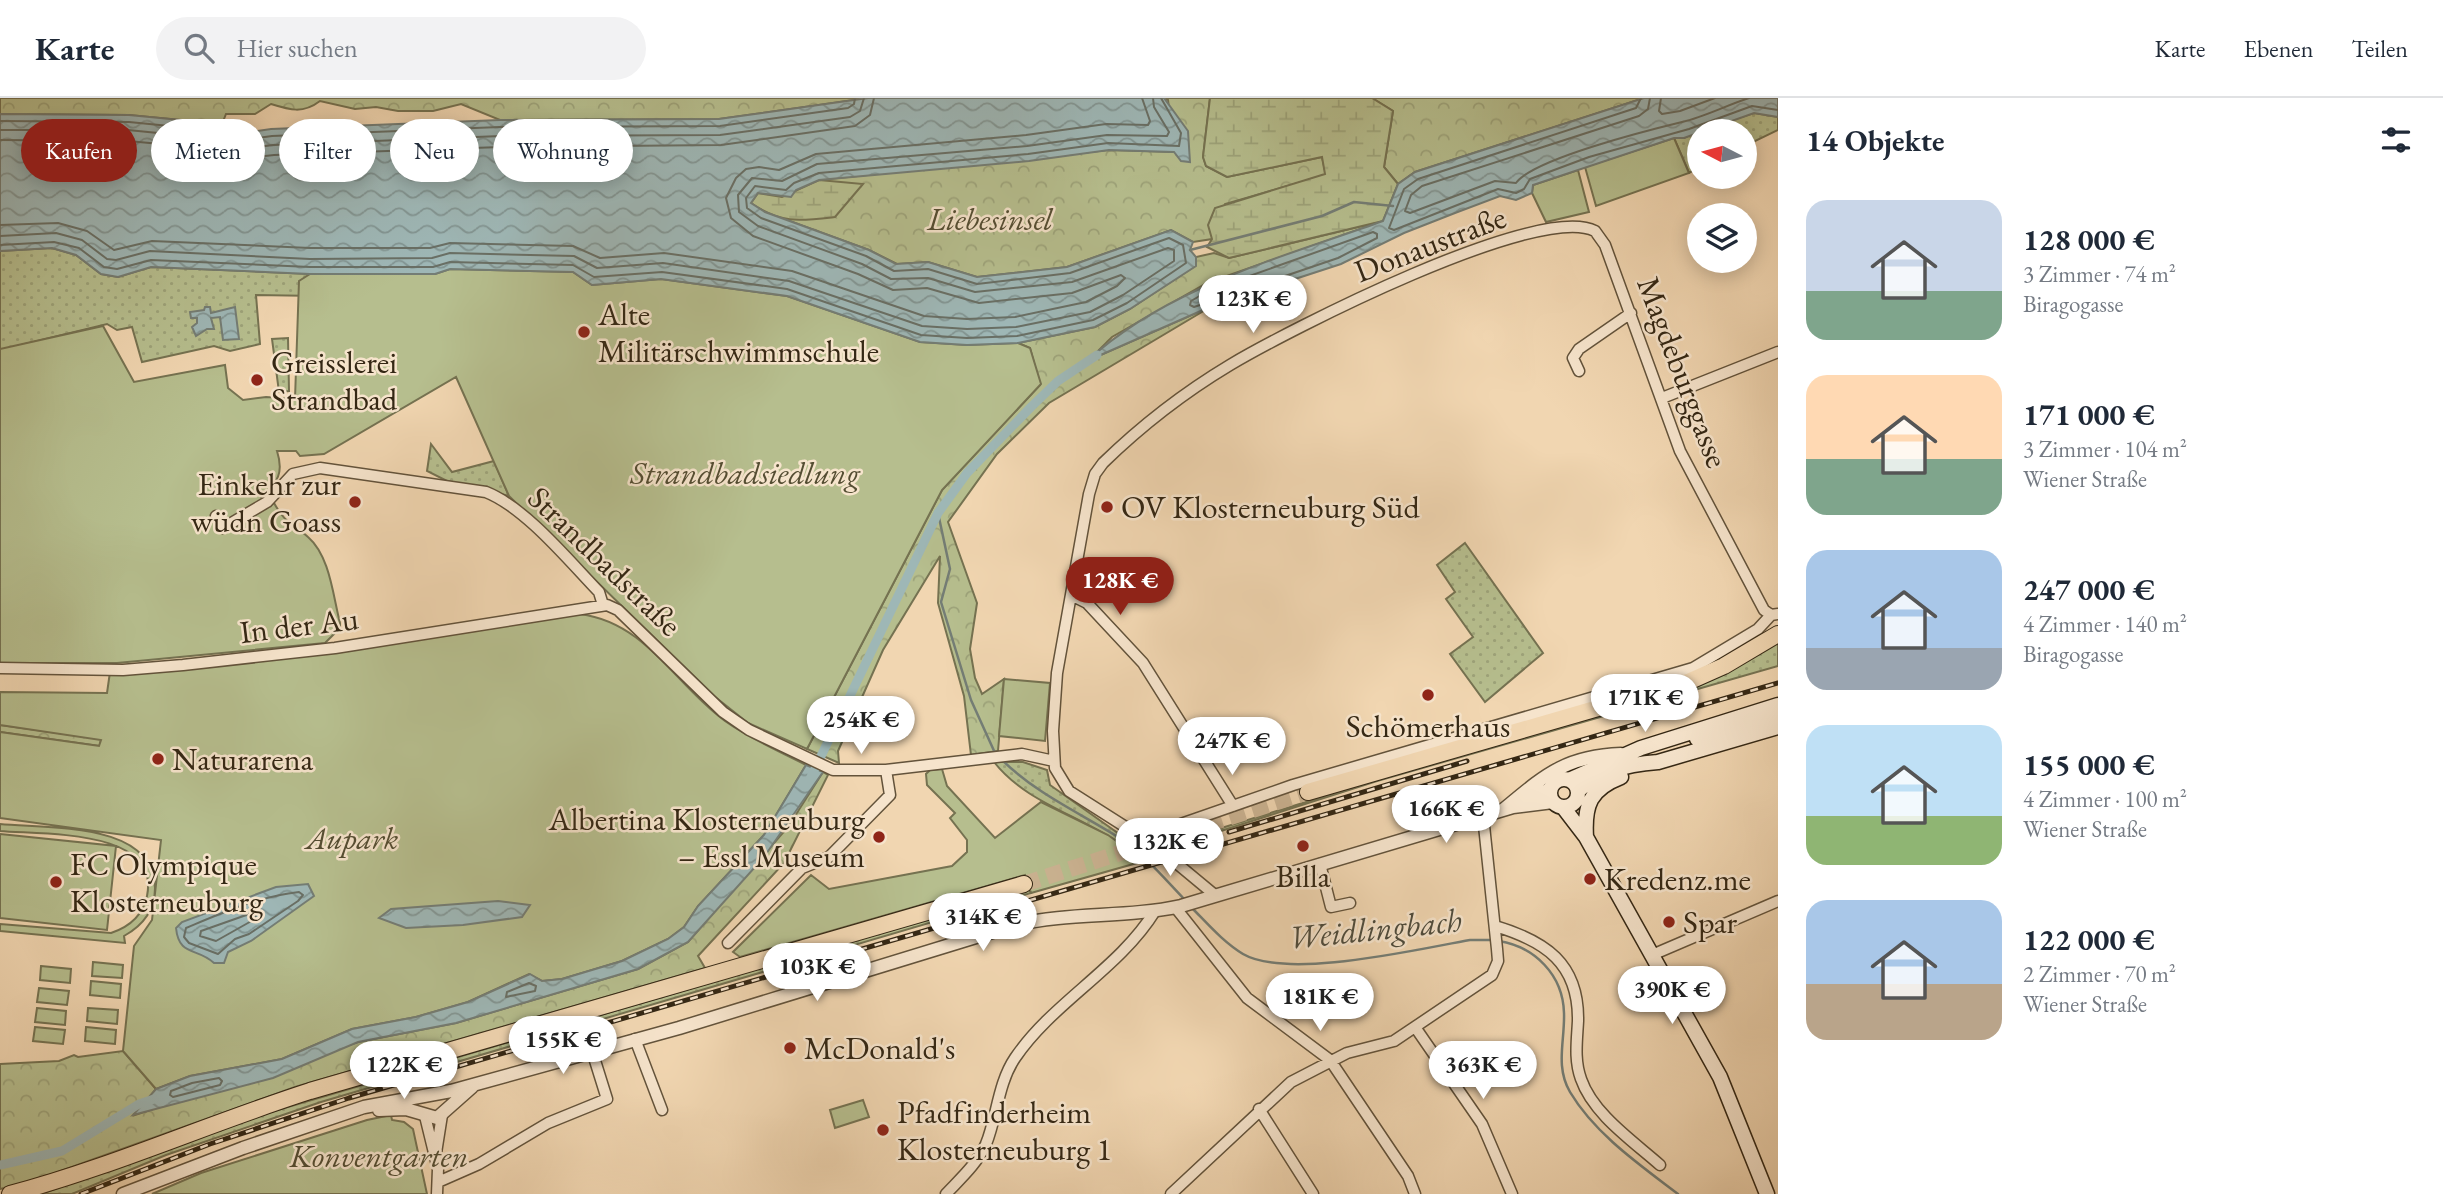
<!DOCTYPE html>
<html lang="de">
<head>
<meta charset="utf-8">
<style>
	:root { --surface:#fff; --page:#f2f2f3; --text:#1f2937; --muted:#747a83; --line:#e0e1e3; --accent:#8f2418 }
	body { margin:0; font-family:"EB Garamond",serif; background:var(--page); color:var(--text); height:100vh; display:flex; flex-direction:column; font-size:26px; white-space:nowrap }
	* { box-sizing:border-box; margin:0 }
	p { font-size:23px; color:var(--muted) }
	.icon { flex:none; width:38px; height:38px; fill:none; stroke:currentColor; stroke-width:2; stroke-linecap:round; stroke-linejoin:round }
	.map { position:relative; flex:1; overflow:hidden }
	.side { display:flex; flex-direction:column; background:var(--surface); width:665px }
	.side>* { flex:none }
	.top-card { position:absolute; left:21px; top:21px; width:665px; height:63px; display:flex; gap:14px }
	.needle { width:46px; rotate:276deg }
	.buttons { position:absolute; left:1687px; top:21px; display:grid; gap:14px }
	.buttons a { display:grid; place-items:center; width:70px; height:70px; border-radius:50%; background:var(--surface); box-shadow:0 4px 18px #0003; font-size:35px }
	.price { position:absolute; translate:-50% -60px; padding:0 16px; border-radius:24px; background:#fff; color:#222; font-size:23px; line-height:46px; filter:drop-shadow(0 2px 4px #0008) }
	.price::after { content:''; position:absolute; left:50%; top:42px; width:21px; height:16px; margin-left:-10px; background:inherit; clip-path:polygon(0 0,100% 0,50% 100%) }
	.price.selected { background:var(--accent); color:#fff }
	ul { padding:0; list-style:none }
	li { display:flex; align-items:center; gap:21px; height:175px; padding:0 28px }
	li span { display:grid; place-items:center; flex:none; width:196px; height:140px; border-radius:21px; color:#555 }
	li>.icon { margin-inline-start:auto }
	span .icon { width:84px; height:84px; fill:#fffc; stroke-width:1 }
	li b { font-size:30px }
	h2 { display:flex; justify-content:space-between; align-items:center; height:84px; padding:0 28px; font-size:30px }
	.chip { padding:0 24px; border-radius:32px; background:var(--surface); box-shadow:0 4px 18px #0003; font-size:24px; line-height:63px }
	.chip.selected { background:var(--accent); color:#fff }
	header { display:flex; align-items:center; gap:42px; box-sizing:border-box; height:98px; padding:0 35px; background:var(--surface); border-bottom:2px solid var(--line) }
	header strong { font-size:33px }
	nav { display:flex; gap:38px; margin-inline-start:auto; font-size:24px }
	.search { width:490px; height:63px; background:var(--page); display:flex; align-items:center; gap:18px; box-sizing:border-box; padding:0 24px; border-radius:38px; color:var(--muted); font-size:26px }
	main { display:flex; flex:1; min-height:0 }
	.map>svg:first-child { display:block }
</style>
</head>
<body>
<header>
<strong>Karte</strong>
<div class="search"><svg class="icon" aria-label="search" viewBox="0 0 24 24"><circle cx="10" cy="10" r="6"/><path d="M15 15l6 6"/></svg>Hier suchen</div>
<nav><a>Karte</a><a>Ebenen</a><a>Teilen</a></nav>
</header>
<main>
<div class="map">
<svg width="1778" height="1096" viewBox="0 0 1778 1096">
	<defs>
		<pattern id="grass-dots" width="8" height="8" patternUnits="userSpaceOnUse" patternTransform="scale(1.75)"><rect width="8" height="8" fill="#b6be8e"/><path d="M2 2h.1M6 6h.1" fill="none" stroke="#9da37a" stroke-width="1.8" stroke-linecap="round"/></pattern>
		<pattern id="forest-crowns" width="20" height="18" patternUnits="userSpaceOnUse" patternTransform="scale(1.75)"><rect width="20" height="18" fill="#b6be8e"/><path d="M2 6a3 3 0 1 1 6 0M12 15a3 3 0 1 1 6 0" fill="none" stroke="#9da37a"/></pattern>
		<pattern id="wetland-marsh" width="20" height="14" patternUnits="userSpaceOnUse" patternTransform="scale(1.75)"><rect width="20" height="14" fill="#b6be8e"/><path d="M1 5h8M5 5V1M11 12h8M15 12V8" fill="none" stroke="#9da37a"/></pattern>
		<pattern id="water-waves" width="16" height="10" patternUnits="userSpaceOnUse" patternTransform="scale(1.75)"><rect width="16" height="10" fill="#9eb7b6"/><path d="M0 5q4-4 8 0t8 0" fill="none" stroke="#829593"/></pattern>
	</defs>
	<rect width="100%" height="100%" fill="#f1d6b1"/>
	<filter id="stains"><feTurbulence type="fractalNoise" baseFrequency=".00286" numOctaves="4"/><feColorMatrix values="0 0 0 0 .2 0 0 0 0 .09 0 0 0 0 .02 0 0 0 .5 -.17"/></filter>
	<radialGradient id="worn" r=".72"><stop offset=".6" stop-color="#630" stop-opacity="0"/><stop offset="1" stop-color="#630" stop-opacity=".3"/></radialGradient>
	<!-- grass -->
	<path fill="url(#grass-dots)" stroke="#757251" stroke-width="2" d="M1754,15L1778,19V32L1745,48V33H1699V70L1689,75L1674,40H1684L1698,33Z
		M52,150L76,157L101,176L118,179L151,169L310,176H435L445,200L256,197L260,246L230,253L214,248L142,264L132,229L117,232L107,226L0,252V153Z
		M288,240L289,293L279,294L272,241Z
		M431,346L452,374L494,363L509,398L447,383L427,373Z
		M1465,445L1543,555L1485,604L1450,556L1473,539L1446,501L1455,494L1437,467Z
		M1778,544V568L1377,683L1196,741L1202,736L1436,664Z
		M994,664H1023L1047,672L1050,687L1153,760L1144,763C1132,755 1121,745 1108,738C1069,714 1023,701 994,664Z
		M1029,791L1031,795L321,1004L166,1057L72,1096H41L264,1016Z"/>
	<!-- forest -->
	<path fill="url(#forest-crowns)" stroke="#757251" stroke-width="2" d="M0,0H868L719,21L500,22L461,6L433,13H398L376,9L355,11L320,3C303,16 290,12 271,6L255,16H226L222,26L129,17L0,16Z
		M1164,0H1210L1203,59L1206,68L1227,79L1322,59L1326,77L1225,106L1212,141L1193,144L1171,132L1067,169L977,179L928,164L897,166L869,152L765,114L758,95L782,99L819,82L1109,52L1174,54L1168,2Z
		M1372,0H1644L1415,74L1398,86L1384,69L1393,13Z
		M1383,123L1207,185L1112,239L1089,262L1212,208L1049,305L997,356L948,424L977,505L970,551L975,580L982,596L1004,581L998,653L971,657L964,598L938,505L940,458L883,552L838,653L839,665L807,651L942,392L1040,287L1030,250L1018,245L1095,229L1130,211L1195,168L1196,159L1214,155L1229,160Z
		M0,627L94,640L101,641L100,648L0,634Z
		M823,674L828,677L784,765L698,858L705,870L295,989L30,1084L0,1091V966L59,963L74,957L78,959L123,953L156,991L135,1017L358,944L456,925L638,871L688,844L788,729Z"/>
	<!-- wetland -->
	<path fill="url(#wetland-marsh)" stroke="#757251" stroke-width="2" d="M1210,0H1372L1393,13L1384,69L1398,86L1383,123L1229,160L1207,149L1212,141L1208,127L1215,110L1325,76L1322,59L1227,79L1206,68L1203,59Z
		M819,82L863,86L835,119C800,123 781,126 751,105L758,95L782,99Z"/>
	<!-- green -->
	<path fill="#b6be8e" stroke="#757251" stroke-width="2" d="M1674,40L1689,75L1596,108L1585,69Z
		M1578,72L1589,114L1546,124L1532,95L1533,87Z
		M450,171L573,174L592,187L661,181L787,198L920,244L967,247L1018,245L1030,250L1041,286L942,392L807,651L748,625L714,598L509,398L456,279L324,356L300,358L296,353H277C284,375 278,384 261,399L267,406L274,405C287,428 291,423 308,439C330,458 333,498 340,525V530L325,545L117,565H0V251L103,228L134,284L225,267L228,290L243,302L266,299L295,301L299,183L310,176H435Z
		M580,516C647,525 674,586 725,623C750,641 779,653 806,667L764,737L698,808L684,829L668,841L622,863L562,881L542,883L529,876L468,904L416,919L352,931L282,961L190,978L156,991L123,953L134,848L152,822L161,742L0,720V634L99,648L101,642L0,627V594L107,595L110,574Z
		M1004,581L1050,585L1045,643L999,638Z
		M942,671L947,688L995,740L1041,704L1108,737L1144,763L1031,795L1025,777L740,859L733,854L811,777L829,791L952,768L967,754V742L950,720L955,715L927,687L926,676L930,672Z
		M0,726C48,731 154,723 155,790C155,812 142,828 124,838L125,845L0,833V826L111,835C129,829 143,817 147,798C161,730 42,737 0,733Z
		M0,736L116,748L107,832L0,820Z
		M93,864L123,867L122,880L92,878Z
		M41,868L71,871L70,885L40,882Z
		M91,883L121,886L120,900L90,897Z
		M39,890L69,893L67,907L37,904Z
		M37,910L66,913L65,927L35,924Z
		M88,910L118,912L117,926L87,923Z
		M35,929L65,932L63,946L33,943Z
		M86,929L116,932L115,946L85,943Z
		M863,1002L869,1019L835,1030L830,1012Z
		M391,1017L392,1022L404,1024L413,1031L427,1096H152L201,1075L367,1022Z"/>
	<!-- water -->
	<path fill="url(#water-waves)" stroke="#747d75" stroke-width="2" d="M868,0H1164L1188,33L1190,64L1181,63L1174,54L1109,52L1029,63L819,82L796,92L791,99L758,95L751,105L765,114L869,152L896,166L928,164L977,179L1067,169L1171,132L1193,144L1190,152L1196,159V168L1130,211L1095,229L1018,245L967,247L920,244L787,198L661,181L592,187L573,174L450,171L435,176H310L151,169L118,179L101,176L76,157L52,150L0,153V16L129,17L222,26L243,35L271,31L500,22L719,21Z
		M1644,0H1778V19L1754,15L1684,40H1674L1533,87L1532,95L1516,102L1500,98L1455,115L1404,135L1341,166L1212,208L1087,263C1167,189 1283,159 1383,123L1398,86L1415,74Z
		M205,209H210L211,215L235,209L239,241L223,242L220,219L211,220L214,231H207L196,238L192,229L197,225V220H191L190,214L204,212Z
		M806,667L823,674L764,759L688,844L638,871L456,925L358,944L273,980L133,1017L156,991L190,978L282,961L352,931L416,919L468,904L530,876L542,883L562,881L622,863L668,841L684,829L698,808L764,737Z
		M308,786L314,798L251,843L228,854L224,865H214C197,849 179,859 176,830L182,824L276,789Z
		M498,803L530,807L522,819L463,827L406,830L379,820L391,811Z"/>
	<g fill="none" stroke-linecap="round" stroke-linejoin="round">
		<!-- shore -->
		<path stroke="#696f65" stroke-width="2" d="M1641,0L1636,10L1418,81L1404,91L1389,130L1394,132L1498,91L1516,95L1524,91L1530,81L1589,59L1689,31L1752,8L1778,12
			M1650,0L1648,11L1639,18L1422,88L1411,97L1405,113L1410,115L1495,83L1516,85C1533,61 1649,32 1682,24C1704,19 1727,7 1749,0
			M1661,0L1659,13L1662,16L1680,13L1715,0
			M0,23L129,24L220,33L242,42L272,38L500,29L720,28L848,10L854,6L855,0
			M0,32H128L218,41L241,51L273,47L501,38L720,37L850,19L860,13L864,0
			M0,42L128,43L215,51L240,61L274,57L501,49L721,47L855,28L870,17L874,0
			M0,127L58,125L87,133L114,152L152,143L310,150H430L450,145L573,148L600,160L664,155L792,173L924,218L967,221L1015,219L1086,204L1117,188L1125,180L1121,177L1072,195L979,205L927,190L893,192L858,176L753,138L731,120L726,100L736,80L746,71L759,69L779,72L816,56L1026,37L1106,26L1148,27L1150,23L1142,0
			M1373,134L1377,136V140L1338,160L1194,209L1190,207L1191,203L1210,192Z
			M0,138L56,135L82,142L107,161L116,162L150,153L310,161L432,160L450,155L574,158L597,170L663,165L789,183L922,228L967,231L1016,229L1090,214L1123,197L1174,163V152L1168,150L1072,184L975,194L928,180L891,181L862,166L758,128L739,114L738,97L752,80L782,83L817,66L1027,48L1107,37L1167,38L1169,34L1154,9L1153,0
			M0,147L54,144L79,150L104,169L117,171L151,162L310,169H433L450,164L573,167L594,179L662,174L787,191L921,237L967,240L1017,238L1093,222L1127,205L1186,165L1183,147L1169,140L1070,175L977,186L928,171L894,173L866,158L761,120L747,110L746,100L755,88L786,92L794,85L819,75L1028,56L1108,45L1179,48L1181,35L1161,0
			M299,794L303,797L298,803L249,836L235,841L218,856L189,845L184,839L186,830C222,815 260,798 299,794Z
			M252,815L256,817L255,821L216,843L200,838L201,833Z
			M529,885L536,888L535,893L506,899L507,894Z
			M219,980L222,983L220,987L173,999L170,997L171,993L192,985Z"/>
		<!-- stream -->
		<path stroke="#747d75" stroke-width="2.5" d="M1190,152L1322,118L1354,104L1393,108
			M938,415L950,471L941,504L971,602L995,655
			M1002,662C1037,696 1078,714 1118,739C1144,756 1163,779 1184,801
			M1191,809C1207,825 1223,844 1243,856C1288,882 1418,851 1470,842H1492
			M1499,843C1535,849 1563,877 1564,915C1565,943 1555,968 1570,994C1595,1036 1640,1067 1678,1096"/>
		<!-- canal -->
		<path stroke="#9eb7b6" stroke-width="9" d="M810,681L938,415L967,375L1031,309L1058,283L1097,257
			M0,1067L62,1053L139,1006L154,1001"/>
		<!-- primary-tunnel -->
		<path stroke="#cbb392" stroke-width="16" stroke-dasharray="16 8" stroke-linecap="butt" d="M1024,786L1308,694"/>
		<defs>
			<path id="minor" d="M1579,273L1573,260L1579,251L1631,215
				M1662,300L1778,254
				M216,418L223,430L267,404L293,376L320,370L486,394C526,410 569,463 599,494L603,507
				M1071,497L1087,505L1143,565L1233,708
				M0,570L123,572L183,567L335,550L607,507L618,512L723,614L749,632L833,672H886L1022,656L1054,663
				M1147,743L1181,726L1293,687L1693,570L1758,531L1771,517
				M1320,766L1331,809L1350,805
				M1216,798L1157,749L1069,693L1055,670L1053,633L1057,575L1089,396L1095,376L1103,365C1141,328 1185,294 1230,267C1287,233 1538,104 1595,133L1605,147L1680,353L1764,512L1771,517L1778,516
				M1175,809L1247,900L1330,962L1408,1078L1415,1096
				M1495,828C1545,843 1579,865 1578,923C1577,943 1574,962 1581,981C1593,1016 1633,1043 1660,1067
				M728,845L802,770L829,759L890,697L886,672
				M1652,857L1778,803
				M1415,929L1482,1026L1512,1096
				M635,941L662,1012
				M1259,1011L1313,1096
				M425,1018L438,1071L437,1096
				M436,1055L442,1017
				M438,1084L479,1066L548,1025L607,1001L592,953
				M946,1096C960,1081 977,1066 986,1046C997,1019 998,985 1015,960C1053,904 1119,871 1155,813
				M1171,1096L1291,984L1347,955L1394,943L1492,877L1498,863L1497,851L1483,718"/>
			<path id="tertiary" d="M1523,704L1550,691
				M1504,711C1544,678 1565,658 1621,656
				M379,1012L406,1011L437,1020L472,989
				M123,1096L243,1050L364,1009L451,993L679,930L1015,827C1070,814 1126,820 1181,808L1513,709L1553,704"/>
			<path id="secondary" d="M1697,641L1778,619
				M1550 695a14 14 0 1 1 28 0a14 14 0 1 1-28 0Z
				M1569,682L1641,650L1778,607
				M1578,693C1598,673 1630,666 1658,664L1778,629
				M1563,709L1586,739L1720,979L1767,1096
				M1586,739C1584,707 1590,691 1621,679"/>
			<path id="primary" d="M1308,694L1688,584L1724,568L1778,536
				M10,1096C112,1069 210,1025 310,993L1024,786"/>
		</defs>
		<!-- minor casing -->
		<use href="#minor" stroke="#63533b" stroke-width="13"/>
		<!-- tertiary casing -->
		<use href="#tertiary" stroke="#63533b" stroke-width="15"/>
		<!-- secondary casing -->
		<use href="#secondary" stroke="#342714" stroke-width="17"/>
		<!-- primary casing -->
		<use href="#primary" stroke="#342714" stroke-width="18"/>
		<!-- minor -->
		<use href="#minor" stroke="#f6e4cc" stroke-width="10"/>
		<!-- tertiary -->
		<use href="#tertiary" stroke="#f6e4cc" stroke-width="12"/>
		<!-- secondary -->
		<use href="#secondary" stroke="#f6e4cc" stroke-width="14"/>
		<!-- primary -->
		<use href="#primary" stroke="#f1d6b1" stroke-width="16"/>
		<defs>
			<path id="rail" d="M1229,734L1467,663
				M81,1096L210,1046L349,1000L1778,585"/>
		</defs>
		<!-- rail casing -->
		<use href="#rail" stroke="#342714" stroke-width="5"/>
		<!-- rail -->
		<use href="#rail" stroke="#f6e4cc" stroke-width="2.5" stroke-dasharray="8" stroke-linecap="butt"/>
	</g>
	<!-- markers -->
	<g fill="#8f2418" stroke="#f6e4cc" stroke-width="2.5">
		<circle cx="584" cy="234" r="7"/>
		<circle cx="257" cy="282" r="7"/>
		<circle cx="355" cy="404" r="7"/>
		<circle cx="1107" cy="409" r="7"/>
		<circle cx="1428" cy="597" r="7"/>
		<circle cx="158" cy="661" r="7"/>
		<circle cx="879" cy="739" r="7"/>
		<circle cx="1303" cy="748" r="7"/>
		<circle cx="1590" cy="781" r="7"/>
		<circle cx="56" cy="784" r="7"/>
		<circle cx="1669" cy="824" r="7"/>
		<circle cx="790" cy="950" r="7"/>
		<circle cx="883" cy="1032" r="7"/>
	</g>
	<g text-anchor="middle" stroke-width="5" stroke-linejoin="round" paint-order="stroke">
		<!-- park labels -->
		<g font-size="32" font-style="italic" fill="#544d32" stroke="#f6e4cc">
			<text x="990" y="132">Liebesinsel</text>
			<text x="745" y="386">Strandbadsiedlung</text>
			<text x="352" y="751">Aupark</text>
			<text x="379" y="1069">Konventgarten</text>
		</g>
		<!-- street labels -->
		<g font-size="32" fill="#342714" stroke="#f6e4cc">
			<text transform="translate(1430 146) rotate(-21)" y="11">Donaustraße</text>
			<text transform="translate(1683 274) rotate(69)" y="11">Magdeburggasse</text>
			<text transform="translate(605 463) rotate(44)" y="11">Strandbadstraße</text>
			<text transform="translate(299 527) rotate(-7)" y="11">In der Au</text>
		</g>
		<!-- poi labels -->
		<g font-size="32" fill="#342714" stroke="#f6e4cc" text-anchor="start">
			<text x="598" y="227">Alte<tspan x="598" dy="37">Militärschwimmschule</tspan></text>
			<text x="271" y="275">Greisslerei<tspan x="271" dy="37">Strandbad</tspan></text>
			<text x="341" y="397" text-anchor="end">Einkehr zur<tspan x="341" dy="37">wüdn Goass</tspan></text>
			<text x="1121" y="420">OV Klosterneuburg Süd</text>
			<text x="1428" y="639" text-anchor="middle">Schömerhaus</text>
			<text x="172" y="672">Naturarena</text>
			<text x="865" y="732" text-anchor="end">Albertina Klosterneuburg<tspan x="865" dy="37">– Essl Museum</tspan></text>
			<text x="70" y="777">FC Olympique<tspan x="70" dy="37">Klosterneuburg</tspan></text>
			<text x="1303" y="789" text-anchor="middle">Billa</text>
			<text x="1604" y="792">Kredenz.me</text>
			<text x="1683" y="835">Spar</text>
			<text x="804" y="961">McDonald's</text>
			<text x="897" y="1025">Pfadfinderheim<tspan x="897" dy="37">Klosterneuburg 1</tspan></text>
		</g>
		<!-- water labels -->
		<g font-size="33" font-style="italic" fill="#4e4b3c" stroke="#f6e4cc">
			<text transform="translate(1375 830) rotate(-6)" y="12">Weidlingbach</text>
		</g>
	</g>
	<rect width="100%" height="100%" filter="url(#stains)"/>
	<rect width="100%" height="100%" fill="url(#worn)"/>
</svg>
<div class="buttons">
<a><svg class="needle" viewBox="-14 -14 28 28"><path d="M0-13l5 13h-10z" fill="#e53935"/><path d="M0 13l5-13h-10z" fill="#747a83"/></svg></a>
<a><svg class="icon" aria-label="layers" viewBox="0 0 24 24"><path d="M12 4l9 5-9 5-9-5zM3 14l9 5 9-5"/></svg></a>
</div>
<b class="price" style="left:1253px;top:237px">123K €</b>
<b class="price selected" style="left:1120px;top:519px">128K €</b>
<b class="price" style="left:1645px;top:636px">171K €</b>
<b class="price" style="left:861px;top:658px">254K €</b>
<b class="price" style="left:1232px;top:679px">247K €</b>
<b class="price" style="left:1446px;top:747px">166K €</b>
<b class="price" style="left:1170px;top:780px">132K €</b>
<b class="price" style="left:983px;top:855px">314K €</b>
<b class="price" style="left:817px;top:905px">103K €</b>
<b class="price" style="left:1672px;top:928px">390K €</b>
<b class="price" style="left:1320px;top:935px">181K €</b>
<b class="price" style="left:563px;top:978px">155K €</b>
<b class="price" style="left:404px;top:1003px">122K €</b>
<b class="price" style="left:1483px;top:1003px">363K €</b>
<div class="top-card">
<a class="chip selected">Kaufen</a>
<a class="chip">Mieten</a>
<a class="chip">Filter</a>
<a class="chip">Neu</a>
<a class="chip">Wohnung</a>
</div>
</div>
<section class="side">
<h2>14 Objekte<svg class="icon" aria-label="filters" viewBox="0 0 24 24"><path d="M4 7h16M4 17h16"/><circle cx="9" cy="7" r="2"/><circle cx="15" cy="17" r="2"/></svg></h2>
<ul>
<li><span style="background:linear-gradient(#c9d6e8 65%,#7fa58c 0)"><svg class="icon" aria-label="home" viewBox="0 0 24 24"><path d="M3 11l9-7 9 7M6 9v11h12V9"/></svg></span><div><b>128 000 €</b><p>3 Zimmer · 74 m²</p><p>Biragogasse</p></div></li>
<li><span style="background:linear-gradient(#ffd9b3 60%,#7fa58c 0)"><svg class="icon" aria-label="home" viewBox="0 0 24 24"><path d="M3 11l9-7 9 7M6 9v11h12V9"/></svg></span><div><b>171 000 €</b><p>3 Zimmer · 104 m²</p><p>Wiener Straße</p></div></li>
<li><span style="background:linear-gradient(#a9c7e8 70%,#9aa5b1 0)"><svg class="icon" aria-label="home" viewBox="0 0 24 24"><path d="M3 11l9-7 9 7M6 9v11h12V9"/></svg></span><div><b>247 000 €</b><p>4 Zimmer · 140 m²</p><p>Biragogasse</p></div></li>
<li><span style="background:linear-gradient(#bfe0f5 65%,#8fb573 0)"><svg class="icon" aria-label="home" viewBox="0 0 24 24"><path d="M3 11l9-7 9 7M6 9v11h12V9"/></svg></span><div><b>155 000 €</b><p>4 Zimmer · 100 m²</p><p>Wiener Straße</p></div></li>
<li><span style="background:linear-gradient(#a9c7e8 60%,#b9a48a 0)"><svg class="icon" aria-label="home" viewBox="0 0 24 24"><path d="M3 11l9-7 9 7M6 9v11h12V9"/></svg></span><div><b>122 000 €</b><p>2 Zimmer · 70 m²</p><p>Wiener Straße</p></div></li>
</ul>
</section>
</main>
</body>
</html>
